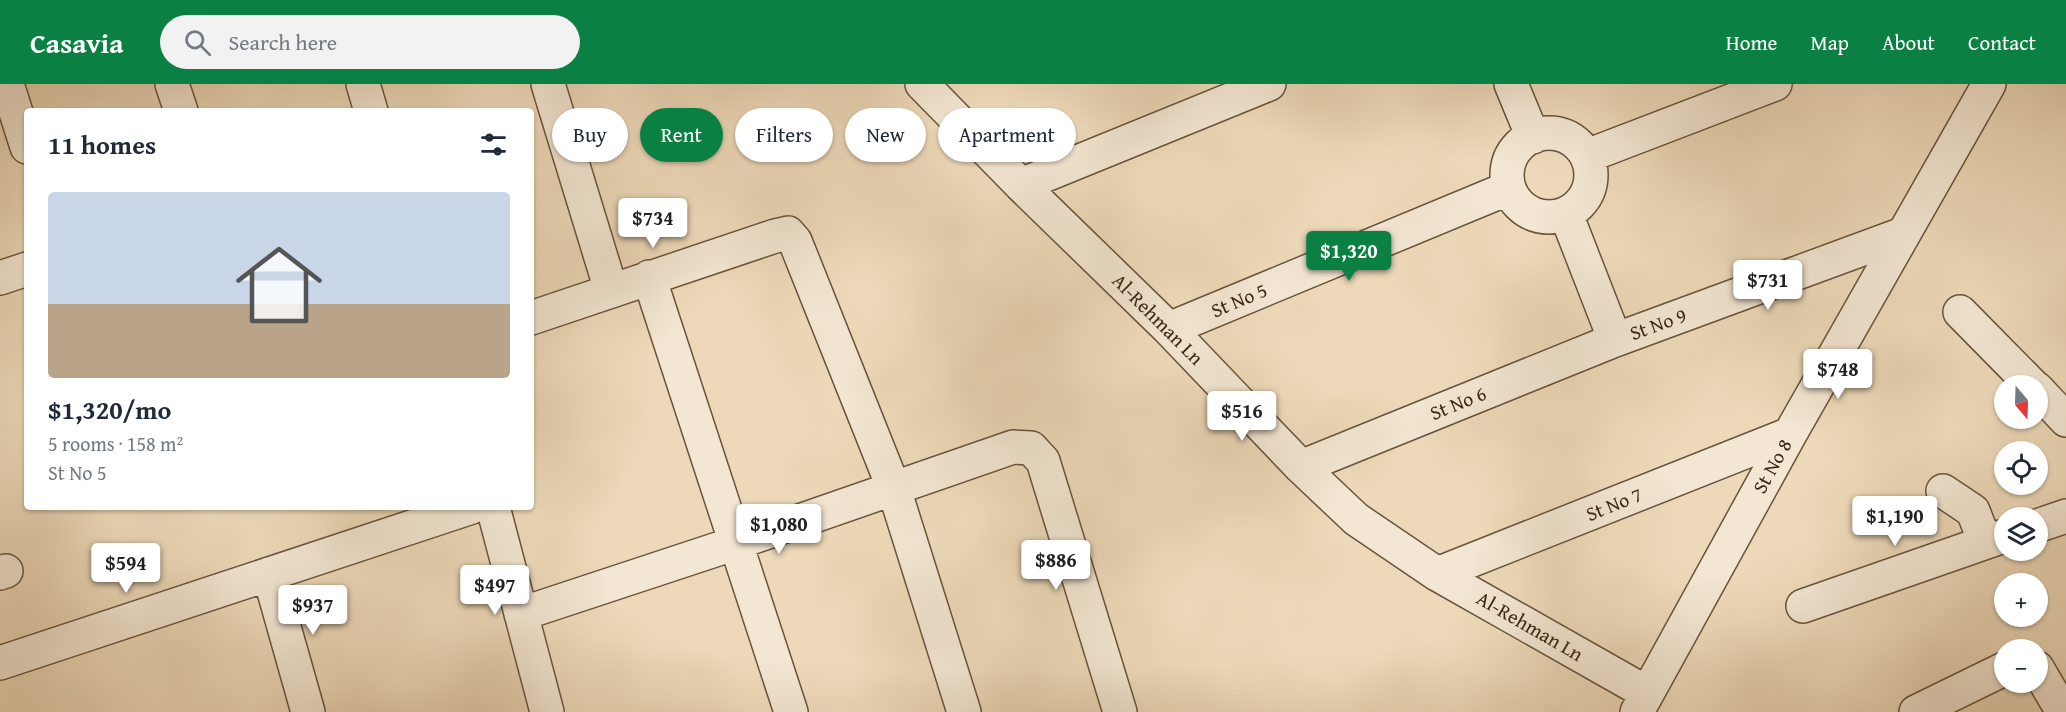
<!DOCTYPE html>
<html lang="en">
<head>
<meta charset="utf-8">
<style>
	:root { --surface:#fff; --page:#f2f2f3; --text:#1f2937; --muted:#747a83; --line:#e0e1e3; --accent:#0b8043 }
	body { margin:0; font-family:"Gentium Book Plus",serif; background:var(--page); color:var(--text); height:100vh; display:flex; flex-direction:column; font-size:22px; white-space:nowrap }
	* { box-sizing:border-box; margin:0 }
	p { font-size:20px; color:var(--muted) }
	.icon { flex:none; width:33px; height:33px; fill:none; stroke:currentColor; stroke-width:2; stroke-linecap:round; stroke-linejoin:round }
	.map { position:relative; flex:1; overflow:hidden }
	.drawer { position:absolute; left:24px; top:24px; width:510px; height:402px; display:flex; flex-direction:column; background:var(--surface); border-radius:6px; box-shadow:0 2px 4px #0004 }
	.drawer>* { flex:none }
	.banner { position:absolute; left:552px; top:24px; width:570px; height:54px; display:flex; gap:12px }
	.needle { width:39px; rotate:161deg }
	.buttons { position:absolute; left:1994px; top:291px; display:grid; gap:12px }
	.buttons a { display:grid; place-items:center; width:54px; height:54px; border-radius:50%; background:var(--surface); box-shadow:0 2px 4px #0004; font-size:30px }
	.price { position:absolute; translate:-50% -51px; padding:0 14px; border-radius:6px; background:#fff; color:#222; font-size:20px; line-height:39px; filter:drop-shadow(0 2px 3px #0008) }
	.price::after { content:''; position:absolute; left:50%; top:36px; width:18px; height:14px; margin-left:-9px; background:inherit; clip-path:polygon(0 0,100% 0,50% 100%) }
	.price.on { background:var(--accent); color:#fff }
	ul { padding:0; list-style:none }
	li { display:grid; align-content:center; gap:12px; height:318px; padding:0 24px }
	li+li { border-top:2px solid var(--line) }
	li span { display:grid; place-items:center; height:186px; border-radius:6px; color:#555 }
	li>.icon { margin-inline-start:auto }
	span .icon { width:108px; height:108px; fill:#fffc; stroke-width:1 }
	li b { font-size:26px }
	h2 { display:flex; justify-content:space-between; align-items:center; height:72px; padding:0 24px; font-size:26px }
	.pill { padding:0 21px; border-radius:27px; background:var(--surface); box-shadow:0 2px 4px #0004; font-size:21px; line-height:54px }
	.pill.on { background:var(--accent); color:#fff }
	header { display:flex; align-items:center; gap:36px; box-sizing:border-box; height:84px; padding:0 30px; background:var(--accent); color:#fff }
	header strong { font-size:28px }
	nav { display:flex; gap:33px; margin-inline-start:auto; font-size:21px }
	.search { width:420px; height:54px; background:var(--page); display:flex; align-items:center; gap:15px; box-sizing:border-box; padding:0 21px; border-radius:33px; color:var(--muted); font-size:22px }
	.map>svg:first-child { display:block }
</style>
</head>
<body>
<header>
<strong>Casavia</strong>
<div class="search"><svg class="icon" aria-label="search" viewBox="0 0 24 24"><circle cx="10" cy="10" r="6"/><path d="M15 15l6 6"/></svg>Search here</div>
<nav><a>Home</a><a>Map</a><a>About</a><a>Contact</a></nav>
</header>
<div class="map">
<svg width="2066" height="628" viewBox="0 0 2066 628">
	<rect width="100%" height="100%" fill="#edd9b9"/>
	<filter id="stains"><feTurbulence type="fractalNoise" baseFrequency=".00333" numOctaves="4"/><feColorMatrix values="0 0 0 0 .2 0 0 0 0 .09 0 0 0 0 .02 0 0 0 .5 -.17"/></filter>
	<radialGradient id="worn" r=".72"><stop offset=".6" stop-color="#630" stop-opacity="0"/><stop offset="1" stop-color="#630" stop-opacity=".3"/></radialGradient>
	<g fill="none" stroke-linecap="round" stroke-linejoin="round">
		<defs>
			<path id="minor" d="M7,0L27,63
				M172,0L181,27
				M363,0L371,27
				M548,0L611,206
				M922,0L1021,101L1169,245L1301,383L1356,435L1437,490L1647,609
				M1511,0L1533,53
				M1507 91a42 42 0 1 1 84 0a42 42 0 1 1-84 0Z
				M1587,72L1775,0
				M1021,101L1269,0
				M1566,130L1615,256
				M649,193L791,628
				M0,194L27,185
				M1960,228L2033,302
				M531,234L775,152L788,149L795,157L894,405L964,628
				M1169,245L1509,104
				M2037,305L2066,336
				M1301,383L1615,256L1903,150
				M1943,407L1973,427L1985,458
				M493,423L547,628
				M2037,442L2066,432
				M0,489L6,487
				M269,490L308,628
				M1437,490L1790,350
				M1803,522L2004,452
				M521,530L736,459L1013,363L1031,364L1043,377L1120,628
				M0,579L472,423
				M2037,584L2063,628
				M1637,628L1790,350L1989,0
				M1916,628L2004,585"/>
		</defs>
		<!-- minor casing -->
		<use href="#minor" stroke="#68533c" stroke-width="36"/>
		<!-- minor -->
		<use href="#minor" stroke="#f3e6d2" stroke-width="33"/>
	</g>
	<g text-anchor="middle" stroke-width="4.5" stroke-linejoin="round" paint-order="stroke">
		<!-- street labels -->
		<g font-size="20" fill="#3c2613" stroke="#f3e6d2">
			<text transform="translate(1239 216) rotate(-23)" y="7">St No 5</text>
			<text transform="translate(1158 235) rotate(45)" y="7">Al-Rehman Ln</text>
			<text transform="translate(1658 240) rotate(-20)" y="7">St No 9</text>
			<text transform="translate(1458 319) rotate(-22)" y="7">St No 6</text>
			<text transform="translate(1772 382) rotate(-61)" y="7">St No 8</text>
			<text transform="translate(1614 420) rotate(-22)" y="7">St No 7</text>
			<text transform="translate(1530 542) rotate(30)" y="7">Al-Rehman Ln</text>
		</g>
	</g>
	<rect width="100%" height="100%" filter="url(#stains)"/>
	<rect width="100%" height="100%" fill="url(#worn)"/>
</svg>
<div class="buttons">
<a><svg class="needle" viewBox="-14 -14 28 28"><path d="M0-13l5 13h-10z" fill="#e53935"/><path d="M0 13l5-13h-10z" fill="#747a83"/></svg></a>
<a><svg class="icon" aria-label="locate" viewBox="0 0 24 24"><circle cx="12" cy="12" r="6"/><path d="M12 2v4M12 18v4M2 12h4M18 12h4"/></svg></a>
<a><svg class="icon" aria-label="layers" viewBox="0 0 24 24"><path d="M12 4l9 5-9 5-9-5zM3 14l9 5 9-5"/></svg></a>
<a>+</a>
<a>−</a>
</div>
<b class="price" style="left:653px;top:165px">$734</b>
<b class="price on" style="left:1349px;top:198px">$1,320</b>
<b class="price" style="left:1768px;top:227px">$731</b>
<b class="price" style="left:1838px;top:316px">$748</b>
<b class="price" style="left:1242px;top:358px">$516</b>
<b class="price" style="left:1895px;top:463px">$1,190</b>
<b class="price" style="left:779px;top:471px">$1,080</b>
<b class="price" style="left:1056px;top:507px">$886</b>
<b class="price" style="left:126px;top:510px">$594</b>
<b class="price" style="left:495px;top:532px">$497</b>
<b class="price" style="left:313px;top:552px">$937</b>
<div class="banner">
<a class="pill">Buy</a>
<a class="pill on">Rent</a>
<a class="pill">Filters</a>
<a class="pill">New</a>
<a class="pill">Apartment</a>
</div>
<section class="drawer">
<h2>11 homes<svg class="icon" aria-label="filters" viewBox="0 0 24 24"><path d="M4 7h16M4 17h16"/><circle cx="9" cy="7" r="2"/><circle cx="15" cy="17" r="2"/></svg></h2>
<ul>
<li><span style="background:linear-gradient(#c9d6e8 60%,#b9a48a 0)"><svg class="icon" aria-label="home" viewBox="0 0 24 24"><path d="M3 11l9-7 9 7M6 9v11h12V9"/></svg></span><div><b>$1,320/mo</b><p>5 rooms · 158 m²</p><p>St No 5</p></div></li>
</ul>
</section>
</div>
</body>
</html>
